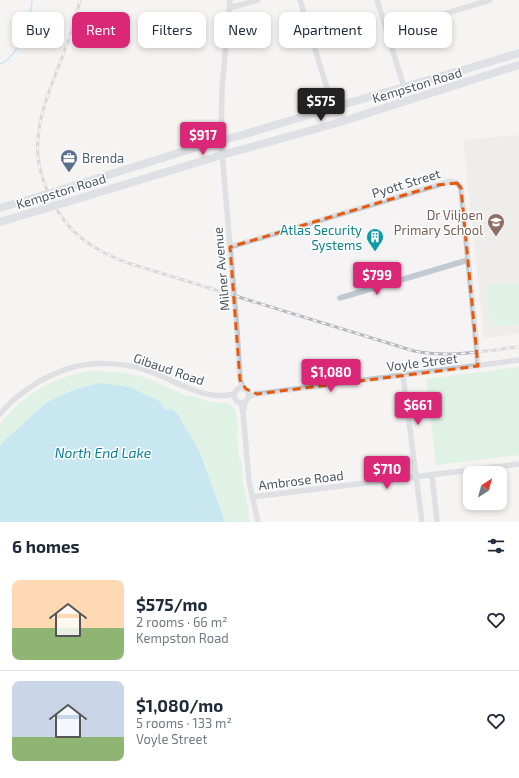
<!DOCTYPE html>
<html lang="en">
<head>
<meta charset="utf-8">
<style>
	:root { --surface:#fff; --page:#f6f6f7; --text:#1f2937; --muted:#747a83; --line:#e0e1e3; --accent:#db2777 }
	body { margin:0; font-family:"Exo 2",sans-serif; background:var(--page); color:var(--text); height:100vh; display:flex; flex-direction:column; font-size:15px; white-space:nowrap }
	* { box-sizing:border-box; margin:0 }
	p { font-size:13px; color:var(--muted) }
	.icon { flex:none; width:22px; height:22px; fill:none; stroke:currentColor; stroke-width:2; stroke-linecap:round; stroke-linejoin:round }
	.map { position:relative; height:522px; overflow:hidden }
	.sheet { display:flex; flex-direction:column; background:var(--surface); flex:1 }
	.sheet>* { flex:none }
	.guide { position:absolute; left:12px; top:12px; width:495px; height:36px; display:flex; gap:8px }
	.needle { width:26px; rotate:37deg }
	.tools { position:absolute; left:463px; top:466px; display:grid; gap:8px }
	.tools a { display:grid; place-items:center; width:44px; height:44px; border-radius:8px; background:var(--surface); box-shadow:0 2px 6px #0003; font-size:20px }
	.price { position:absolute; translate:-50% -34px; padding:0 9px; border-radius:4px; background:var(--accent); color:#fff; font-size:13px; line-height:26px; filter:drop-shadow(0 1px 2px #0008) }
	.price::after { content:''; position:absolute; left:50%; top:24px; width:12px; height:9px; margin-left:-6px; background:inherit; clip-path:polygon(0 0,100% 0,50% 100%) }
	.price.current { background:#222; color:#fff }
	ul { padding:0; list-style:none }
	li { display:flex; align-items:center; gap:12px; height:100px; padding:0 12px }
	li+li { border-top:1px solid var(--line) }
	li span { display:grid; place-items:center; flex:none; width:112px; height:80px; border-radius:8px; color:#555 }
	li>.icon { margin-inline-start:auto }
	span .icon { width:48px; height:48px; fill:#fffc; stroke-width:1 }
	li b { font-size:17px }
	h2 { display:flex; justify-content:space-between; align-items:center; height:48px; padding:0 12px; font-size:17px }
	.pill { padding:0 14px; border-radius:8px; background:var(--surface); box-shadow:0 2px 6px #0003; font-size:14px; line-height:36px }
	.pill.current { background:var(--accent); color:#fff }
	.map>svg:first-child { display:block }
</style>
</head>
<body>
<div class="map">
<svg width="519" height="522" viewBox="0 0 519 522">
	<rect width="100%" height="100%" fill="#f5f3f3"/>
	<!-- education -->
	<path fill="#e6e4e5" d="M519,135V334L484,338L463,140Z"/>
	<!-- green -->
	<path fill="#c3f1d5" d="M519,283V325L490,327L486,286Z
		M519,367V455L436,465L426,379Z
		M91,371L118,372L144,377L187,396L189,395L211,402L229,403L235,409L238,429L237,434L239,458L241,462L243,482L249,511L248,515L250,522H225L199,450L180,419V416L172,409L166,410L100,383L76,389L47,402L4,441L0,446V427L1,425V423C26,393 53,377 91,371Z"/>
	<!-- water -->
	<path fill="#90daee" d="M100,383L129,387L159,401L166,410L172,409L180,416V419L199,450L225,522H0V446L4,441L47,402L76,389Z"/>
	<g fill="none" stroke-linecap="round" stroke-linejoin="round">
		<!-- stream -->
		<path stroke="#90daee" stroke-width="1.5" d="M0,64C19,57 31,19 32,0"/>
		<!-- street -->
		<path stroke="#c1cad2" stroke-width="5.5" d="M230,0L222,89L221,140L237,330L240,380L243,388
			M300,0L333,108
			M377,0L404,87
			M229,8L258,0
			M387,31L490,0
			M230,247L438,185L450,181L457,183L461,188L477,352L478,366
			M340,298L468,260
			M403,376L422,522
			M249,396L257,394L519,360
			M241,403L243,412L249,481L258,522
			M244,409C244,407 244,405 245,403C246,400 249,399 249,395C249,393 248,391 246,390C235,380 227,406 245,402
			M0,414C8,404 19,395 29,388C60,367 88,360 124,365C133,366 142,368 151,372C177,381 206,402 234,394
			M432,475L437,522
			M252,497L519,464"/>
		<!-- secondary -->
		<path stroke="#c1cbd6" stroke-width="8" d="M60,190L204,145L242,135L338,106L463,70L519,53
			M64,203L222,155L337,123L519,65
			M0,208L44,195
			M0,222L47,208"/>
		<defs>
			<path id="rail" d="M80,0C76,19 70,37 63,55C51,87 35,120 38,155C39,172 45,186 52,201C68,233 92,249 125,262L414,351C449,358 484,351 519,347"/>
		</defs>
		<!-- rail casing -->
		<use href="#rail" stroke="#b5b8bd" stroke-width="3"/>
		<!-- rail -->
		<use href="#rail" stroke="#fff" stroke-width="1.5" stroke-dasharray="4.5" stroke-linecap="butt"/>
		<!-- secondary-bridge -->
		<path stroke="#c1cbd6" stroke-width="8" d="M44,195L60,190
			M47,208L64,203"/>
	</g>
	<!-- marked area -->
	<path d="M0 0H519V522H0ZM457,183L461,188L478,366L257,394L246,389L240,380L230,247L438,185Z" fill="#f5f3f3" fill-opacity=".55" fill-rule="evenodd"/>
	<path fill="none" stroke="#e8590c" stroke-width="3" stroke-dasharray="8 5" stroke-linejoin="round" d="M457,183L461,188L478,366L257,394L246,389L240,380L230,247L438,185Z"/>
	<!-- icons -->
	<defs>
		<symbol id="office-pin" viewBox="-11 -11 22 30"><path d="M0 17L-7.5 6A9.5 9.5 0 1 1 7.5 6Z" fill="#5c6f8a" stroke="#fff"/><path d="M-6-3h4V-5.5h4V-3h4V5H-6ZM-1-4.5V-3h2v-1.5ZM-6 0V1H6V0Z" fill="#fff"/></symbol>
		<symbol id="school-pin" viewBox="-11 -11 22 30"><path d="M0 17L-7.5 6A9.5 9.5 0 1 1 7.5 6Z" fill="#8d6e63" stroke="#fff"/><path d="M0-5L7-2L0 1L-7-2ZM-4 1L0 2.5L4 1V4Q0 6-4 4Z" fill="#fff"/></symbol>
		<symbol id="building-pin" viewBox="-11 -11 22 30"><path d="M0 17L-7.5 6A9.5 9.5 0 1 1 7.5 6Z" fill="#0f9aa8" stroke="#fff"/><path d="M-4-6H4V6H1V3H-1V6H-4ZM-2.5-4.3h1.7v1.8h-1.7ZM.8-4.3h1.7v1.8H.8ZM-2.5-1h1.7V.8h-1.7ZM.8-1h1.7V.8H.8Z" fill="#fff"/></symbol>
	</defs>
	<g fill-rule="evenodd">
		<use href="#office-pin" x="59" y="148" width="20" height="27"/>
		<use href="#school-pin" x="486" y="212" width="20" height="27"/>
		<use href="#building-pin" x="365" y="227" width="20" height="27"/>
	</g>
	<g text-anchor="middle" stroke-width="3" stroke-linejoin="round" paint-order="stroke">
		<!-- street labels -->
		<g font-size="13" fill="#4a5661" stroke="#fff">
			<text transform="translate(417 85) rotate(-17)" y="5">Kempston Road</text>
			<text transform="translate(406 183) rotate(-17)" y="5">Pyott Street</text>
			<text transform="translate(61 191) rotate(-17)" y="5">Kempston Road</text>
			<text transform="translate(221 269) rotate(-95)" y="5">Milner Avenue</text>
			<text transform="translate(422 362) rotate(-7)" y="5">Voyle Street</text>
			<text transform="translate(169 369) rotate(19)" y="5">Gibaud Road</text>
			<text transform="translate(301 480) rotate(-7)" y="5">Ambrose Road</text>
		</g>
		<!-- service labels -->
		<g font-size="13" fill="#4e5e75" stroke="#fff" text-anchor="start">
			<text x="82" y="163">Brenda</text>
		</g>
		<!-- education labels -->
		<g font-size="13" fill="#785e54" stroke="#fff" text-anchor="end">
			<text x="483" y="220">Dr Viljoen<tspan x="483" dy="15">Primary School</tspan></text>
		</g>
		<!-- culture labels -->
		<g font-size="13" fill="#0d838f" stroke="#fff" text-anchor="end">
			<text x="362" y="235">Atlas Security<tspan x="362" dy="15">Systems</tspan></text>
		</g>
		<!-- water labels -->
		<g font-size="14" font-style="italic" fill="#0c7c9b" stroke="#fff">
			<text x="103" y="458">North End Lake</text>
		</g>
	</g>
</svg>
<div class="tools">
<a><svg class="needle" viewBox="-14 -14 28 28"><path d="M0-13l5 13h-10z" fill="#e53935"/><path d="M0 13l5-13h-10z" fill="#747a83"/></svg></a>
</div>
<b class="price current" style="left:321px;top:122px">$575</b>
<b class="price" style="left:203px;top:156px">$917</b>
<b class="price" style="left:377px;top:296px">$799</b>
<b class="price" style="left:331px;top:393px">$1,080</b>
<b class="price" style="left:418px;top:426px">$661</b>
<b class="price" style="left:387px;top:490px">$710</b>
<div class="guide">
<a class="pill">Buy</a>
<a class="pill current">Rent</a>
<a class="pill">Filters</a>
<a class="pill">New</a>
<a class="pill">Apartment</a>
<a class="pill">House</a>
</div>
</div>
<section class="sheet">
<h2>6 homes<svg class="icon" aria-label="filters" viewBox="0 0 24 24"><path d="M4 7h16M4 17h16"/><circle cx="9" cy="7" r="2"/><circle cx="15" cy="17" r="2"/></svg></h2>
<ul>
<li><span style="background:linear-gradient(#ffd9b3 60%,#8fb573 0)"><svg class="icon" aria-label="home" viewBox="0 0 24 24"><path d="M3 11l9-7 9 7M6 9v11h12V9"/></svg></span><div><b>$575/mo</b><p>2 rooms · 66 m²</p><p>Kempston Road</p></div><svg class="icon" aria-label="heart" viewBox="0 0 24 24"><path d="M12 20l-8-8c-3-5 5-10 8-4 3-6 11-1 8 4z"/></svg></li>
<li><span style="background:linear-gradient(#c9d6e8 70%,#8fb573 0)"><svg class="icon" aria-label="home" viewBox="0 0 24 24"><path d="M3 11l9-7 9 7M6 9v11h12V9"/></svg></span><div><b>$1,080/mo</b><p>5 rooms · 133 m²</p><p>Voyle Street</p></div><svg class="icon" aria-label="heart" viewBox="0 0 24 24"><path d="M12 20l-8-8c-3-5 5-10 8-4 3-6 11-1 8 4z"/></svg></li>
</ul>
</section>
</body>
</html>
